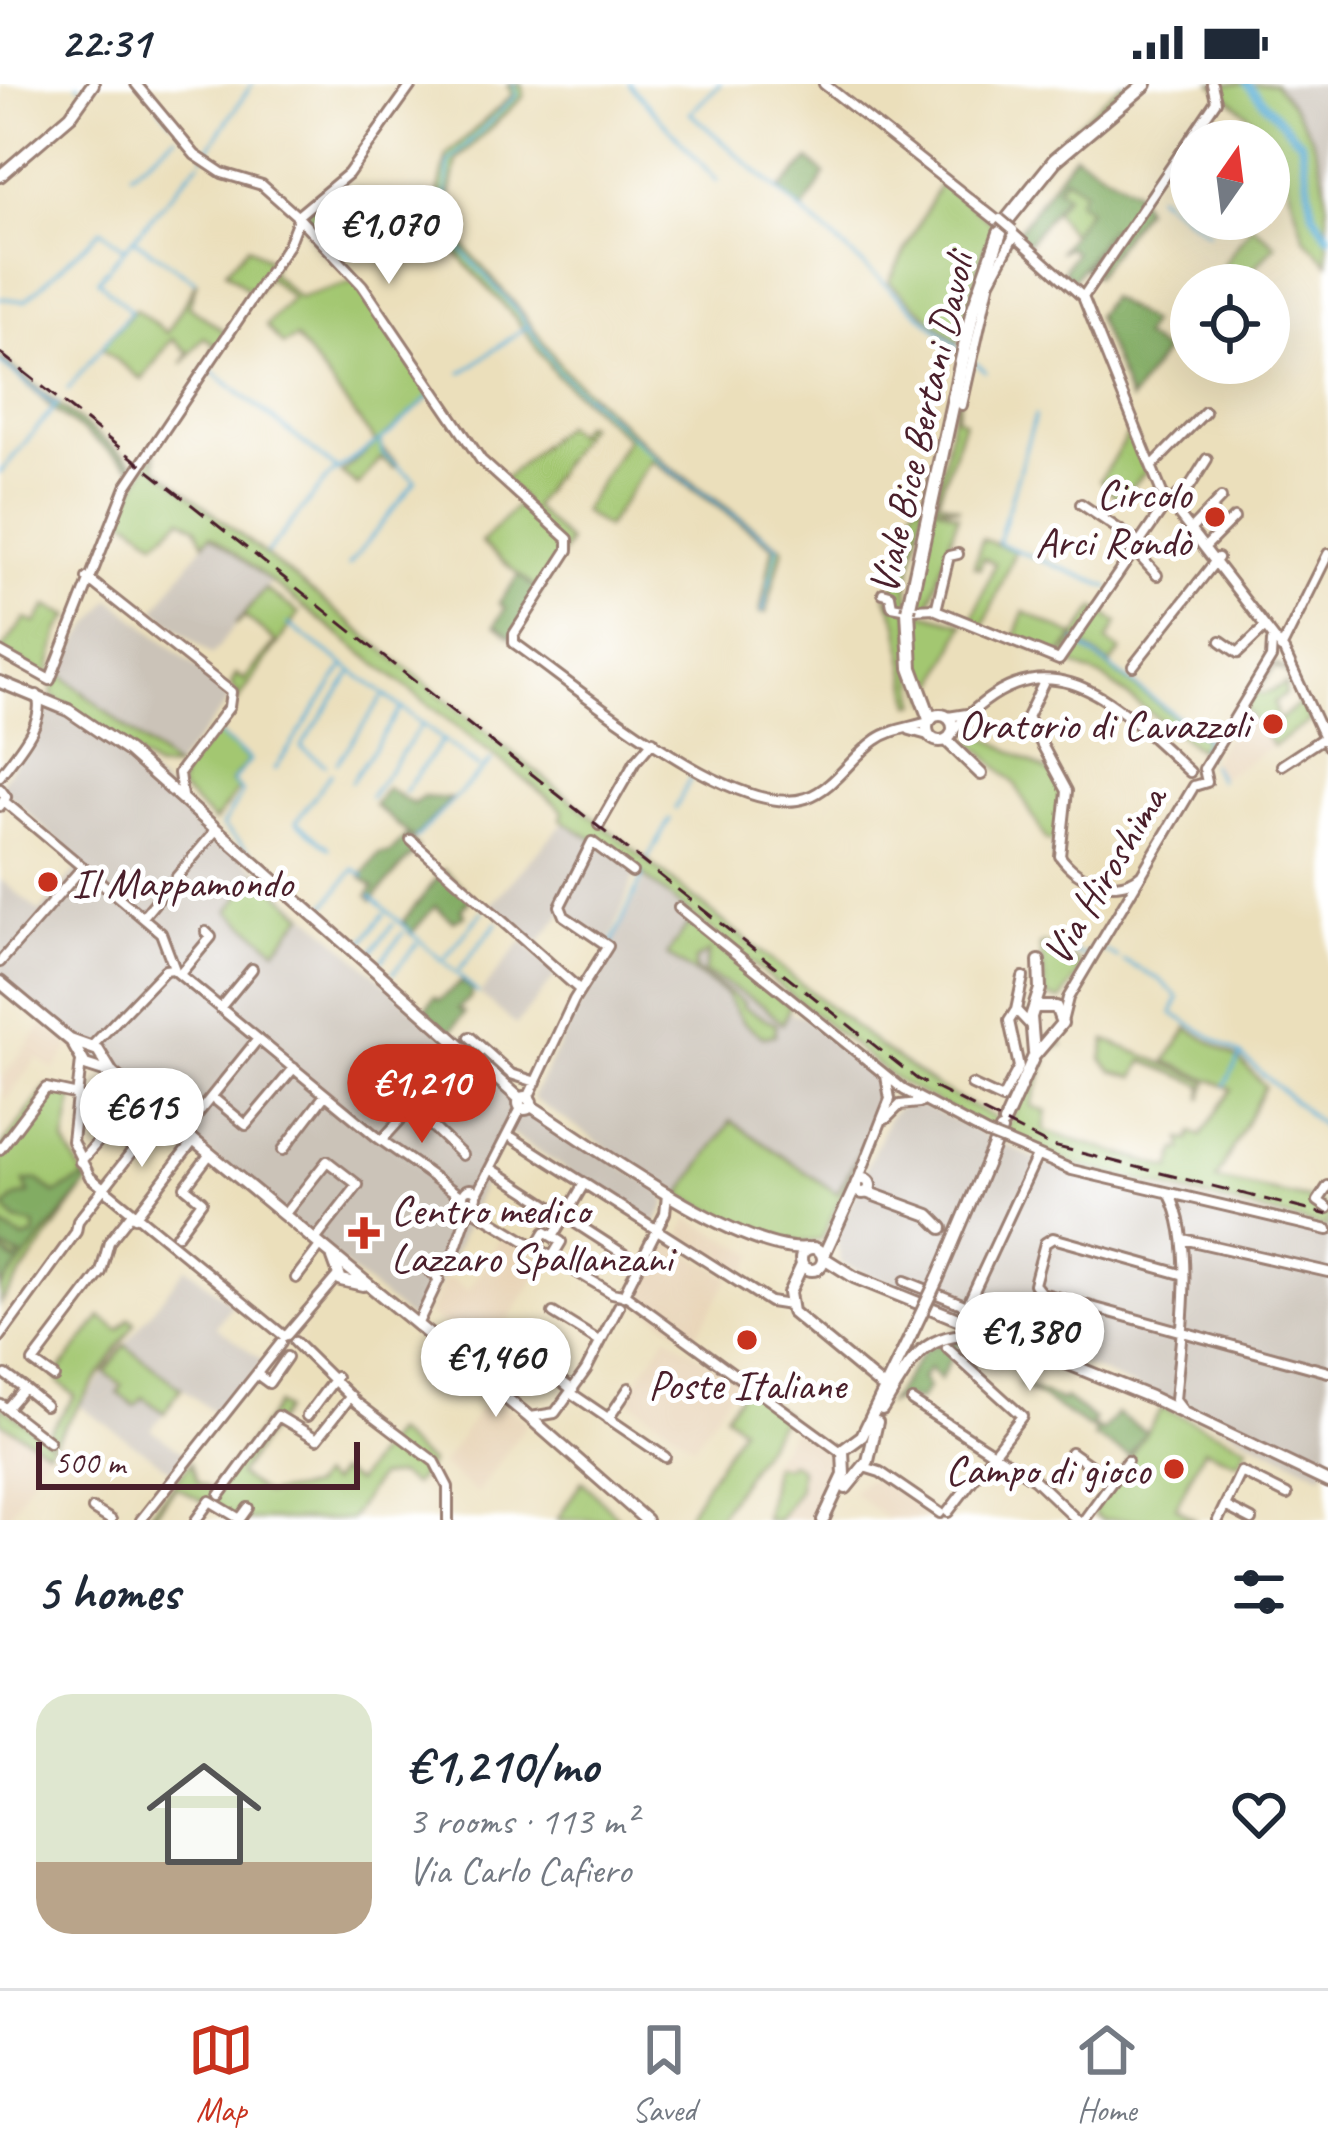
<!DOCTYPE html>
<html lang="en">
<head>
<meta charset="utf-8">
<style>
	:root { --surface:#fff; --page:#f6f6f7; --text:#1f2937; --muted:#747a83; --line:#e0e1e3; --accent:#c8321e }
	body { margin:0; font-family:Caveat,sans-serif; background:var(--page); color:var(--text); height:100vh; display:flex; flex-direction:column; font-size:45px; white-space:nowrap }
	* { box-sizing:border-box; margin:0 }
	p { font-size:39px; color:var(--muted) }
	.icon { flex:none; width:66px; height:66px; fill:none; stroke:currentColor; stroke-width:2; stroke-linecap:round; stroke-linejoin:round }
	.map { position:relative; height:1436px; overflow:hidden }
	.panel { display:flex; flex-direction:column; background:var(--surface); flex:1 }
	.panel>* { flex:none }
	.needle { width:78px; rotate:14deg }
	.fabs { position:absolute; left:1170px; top:36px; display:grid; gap:24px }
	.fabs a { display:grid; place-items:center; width:120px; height:120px; border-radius:50%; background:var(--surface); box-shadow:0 12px 48px #0002; font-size:60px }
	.scale { position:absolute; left:36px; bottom:30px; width:324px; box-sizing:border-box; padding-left:12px; border:6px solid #4a1f2b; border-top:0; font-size:33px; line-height:42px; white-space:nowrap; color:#4a1f2b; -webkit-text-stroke:9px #fff; paint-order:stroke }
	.price { position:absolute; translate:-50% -102px; padding:0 27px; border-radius:42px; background:#fff; color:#222; font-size:39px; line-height:78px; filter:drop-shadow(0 3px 6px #0008) }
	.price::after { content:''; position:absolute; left:50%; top:72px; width:36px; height:27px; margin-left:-18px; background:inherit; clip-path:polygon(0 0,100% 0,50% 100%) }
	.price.selected { background:var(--accent); color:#fff }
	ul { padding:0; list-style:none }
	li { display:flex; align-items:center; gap:36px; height:300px; padding:0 36px }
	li+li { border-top:3px solid var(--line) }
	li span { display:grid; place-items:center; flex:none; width:336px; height:240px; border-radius:36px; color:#555 }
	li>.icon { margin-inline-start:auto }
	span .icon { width:144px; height:144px; fill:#fffc; stroke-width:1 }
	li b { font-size:51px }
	h2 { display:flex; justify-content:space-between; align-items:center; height:144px; padding:0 36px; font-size:51px }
	.status { display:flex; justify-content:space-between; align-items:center; height:84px; padding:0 60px; background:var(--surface); direction:ltr }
	.status svg { height:33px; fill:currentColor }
	.tabs { display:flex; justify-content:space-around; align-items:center; height:168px; border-top:3px solid var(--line); background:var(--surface); font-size:33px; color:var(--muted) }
	.tabs a { display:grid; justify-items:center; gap:6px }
	.tabs .selected { color:var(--accent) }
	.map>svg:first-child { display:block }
</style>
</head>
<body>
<div class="status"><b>22:31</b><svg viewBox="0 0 49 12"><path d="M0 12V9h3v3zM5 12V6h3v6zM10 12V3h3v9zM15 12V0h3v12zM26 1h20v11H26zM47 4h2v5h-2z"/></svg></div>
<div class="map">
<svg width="1328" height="1436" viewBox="0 0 1328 1436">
	<rect width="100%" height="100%" fill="#fff"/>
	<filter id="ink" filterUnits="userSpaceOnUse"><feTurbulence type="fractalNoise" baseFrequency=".00833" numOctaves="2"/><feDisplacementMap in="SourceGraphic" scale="24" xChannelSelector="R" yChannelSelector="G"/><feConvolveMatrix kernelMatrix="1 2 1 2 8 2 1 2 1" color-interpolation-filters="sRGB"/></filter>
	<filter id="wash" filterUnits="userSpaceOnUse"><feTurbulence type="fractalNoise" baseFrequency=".004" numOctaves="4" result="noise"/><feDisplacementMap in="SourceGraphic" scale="48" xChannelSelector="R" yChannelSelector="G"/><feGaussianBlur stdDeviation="2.7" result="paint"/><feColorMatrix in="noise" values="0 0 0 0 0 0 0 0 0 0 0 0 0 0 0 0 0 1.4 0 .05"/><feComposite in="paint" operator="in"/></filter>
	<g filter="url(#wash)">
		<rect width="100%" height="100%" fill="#ebdfbb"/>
		<!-- built -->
		<path fill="#e8d4b7" d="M1244,623L1273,662L1219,696L1210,679Z
			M43,940L71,962L54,986L37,974L5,1017L0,996Z
			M689,1135L756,1170L745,1191L680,1152Z
			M503,1149L547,1176L489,1266L428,1231L446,1193L469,1206Z
			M658,1152L730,1193L693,1257L634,1217L636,1195Z
			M667,1251L738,1297L694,1362L626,1314Z
			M491,1309L527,1339L477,1410L441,1381Z
			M0,1338L48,1366L7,1436H0Z
			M792,1345L830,1368L826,1417L817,1436H763L771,1377Z
			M867,1395L882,1397L930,1427L934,1435L887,1436L852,1407Z"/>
		<!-- industrial -->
		<path fill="#cbc3b8" d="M1266,0H1328V111Z
			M210,451L271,498L212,571L155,526Z
			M111,515L227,608L228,618L175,683L56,585Z
			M56,622L143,684L511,1011L663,1108L667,1119L654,1143L505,1046L451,1178L417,1241L0,898V795L40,828L81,780L0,702L47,627Z
			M565,737L613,769L617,765L637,784L610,858L563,828L537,861L489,823Z
			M646,794L688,827L684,835L790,922V929L803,932L884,1000L886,1016L873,1048L818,1158L741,1140L684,1115L532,1014Z
			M522,857L557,890L516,941L480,910Z
			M920,1020L1044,1079L1328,1148V1379L1322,1391L1181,1322L841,1179L836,1152L889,1033L899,1023Z
			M186,1183L232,1220L216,1242L264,1278L219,1332L125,1261Z
			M105,1289L136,1322L143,1313L164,1329L151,1345L188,1372L175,1389L80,1322Z"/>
		<!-- green -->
		<path fill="#a3c771" stroke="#76734e" stroke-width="3" d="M508,0H522L524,12L457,76L445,140L521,227L563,285L668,381L783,464L766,529H760L773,462L651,376L606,444L582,427L627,354L556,291L516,235L436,147L433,133L447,71L512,11Z
			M1121,0H1139L1048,76L1001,133L1029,84Z
			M1213,0H1274C1328,59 1328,100 1328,179L1304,153L1274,54Z
			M1065,92L1085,107L1088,125L1071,151L1054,127L1066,111L1057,104Z
			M941,97L996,142L980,175L958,259L889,198Z
			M327,105L335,124L360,106L373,122L320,160L298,134Z
			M1252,141L1276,161L1237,201H1209Z
			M1005,150L1010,153L986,201L956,333L964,337L938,416L960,424L935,421L958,431L929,523L913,522L968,261Z
			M248,162L274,180L270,187L299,214L356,197L433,310L381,356L382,365L397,379L394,384L381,374L358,402L341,389L376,359L296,254L283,261L266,242L292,214L267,192L254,211L226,187Z
			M197,197L189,222L228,250L212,270L214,260L204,253L182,280L188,268L172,255L142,296L101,264L135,225L167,249Z
			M583,339L587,341L533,423L569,458L540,509L481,459L523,415L503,396L564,341L574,350Z
			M1131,346L1148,386L1118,415L1100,396Z
			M155,368L157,384L880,963L939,1004L1000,1037L995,1049L897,997L646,794C619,763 594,760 561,735L563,727L551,716L211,451L204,459L196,443L182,434L156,457L127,435L117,434Z
			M932,380L908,501L918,619L912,620L898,539L885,510L895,521L893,509L915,418L923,419Z
			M982,455L1015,467L983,544L971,539L995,479L983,474L980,484L974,482Z
			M265,505L299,529L234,623L237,609L231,601L236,590L244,596L276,558L245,533L235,541Z
			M47,522L70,532L59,546L48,593L1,567L25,535L36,539Z
			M1095,524L1118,539L1107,557L1121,567L1110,581L1074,554L1058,573L1014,555L1024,528L1076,552Z
			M913,526L964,540L930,617L914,574Z
			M1074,557L1205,655L1199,666L1105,595L1062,576Z
			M1276,580L1288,588L1295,604L1286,588L1275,583L1256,608L1261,611L1286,600L1285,611L1274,618L1278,637L1300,619L1297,609L1310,637L1273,662L1244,623Z
			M56,586L175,684L156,685L52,612Z
			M215,648L249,676L231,698L239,705L214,738L180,705L182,687Z
			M977,648L1063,696L1066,719L1057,759L1046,756L1015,700L973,659Z
			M257,789L304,831L276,865L229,827Z
			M689,839L790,922L782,940L764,922L704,888L709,868L695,876V886L744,919L743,923L776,940L775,951L763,953L743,938L724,909L667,871Z
			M1045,860L1079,879V890L1062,916L1046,913L1040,862Z
			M1188,944L1239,975L1265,1002L1216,1096L1317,1117L1328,1124V1144L1074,1081L1003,1052L1051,953H1057L1063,960L1050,967L1031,1022L1047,1027L1044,1047L1171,1085L1177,1066H1183L1182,1055L1190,1056L1193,1048L1201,1052L1232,1005L1166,977Z
			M1106,956L1208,997L1202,1015L1203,1001L1143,977L1135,993L1112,987L1102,975Z
			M46,1004L74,1010L65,1059L88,1099L0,1220V1204L18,1179L0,1166V1065Z
			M731,1037L837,1109L867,1055L822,1155C789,1170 713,1124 680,1112Z
			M101,1233L119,1246L130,1234L135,1239L48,1366L0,1338V1320L49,1358L47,1350L75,1312L58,1298L57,1290Z
			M125,1261L181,1304L164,1329L143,1313L135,1322L118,1309L122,1302L105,1289Z
			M745,1303L785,1330L716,1436H684L741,1343L725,1330Z
			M277,1320L284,1326L238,1391L266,1410L311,1403L320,1392L330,1399L339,1388L356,1398L393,1349L430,1379L414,1401L398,1391L378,1393L350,1436H237L176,1403L154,1431L151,1428L191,1378L198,1398L215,1407Z
			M1162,1324L1248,1362L1239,1379L1204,1365L1176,1423L1195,1436H1102L1092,1429Z
			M790,1378L800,1384L799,1405L778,1436H765L773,1381L786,1383Z
			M582,1397L621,1436H557Z"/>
		<!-- forest -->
		<path fill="#82ac63" stroke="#666647" stroke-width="3" d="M1074,70L1136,107L1144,124L1095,192L1085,184L1110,143L1073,196L1063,186L1075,168L1068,163L1059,168L1088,125L1077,117L1084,106L1064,93L1057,104L1066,110L1027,160L1017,149Z
			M809,76L825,90L803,127L779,106Z
			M1109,213L1150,239L1142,252L1164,268L1130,317L1096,232Z
			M0,274L139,384L136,387L53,325Z
			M519,491L540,509L512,554L495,541L505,524L499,519Z
			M387,704L413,720L423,713L451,715L414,755L374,721Z
			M406,752L418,764L372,816L368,811L374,803L361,793L379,770L390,769Z
			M444,786L472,812L461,826L465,831L453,837L435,822L411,850L403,837Z
			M461,898L472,905L470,914L458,925L465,929L450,948L425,927L434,913L440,916Z
			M84,1094L88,1099L0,1204V1166L16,1178L20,1172L0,1163V1141L23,1155L35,1151L34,1141L16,1137L5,1124L16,1113L29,1110L24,1098L37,1096L55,1110Z
			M961,1253L940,1296L929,1284L922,1294L928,1304L919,1316L905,1313L889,1319L925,1265Z
			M1018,1299L1062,1317L1065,1314L1095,1336L1092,1341L1102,1348L1117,1330L1146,1348L1129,1372L1094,1353L1096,1348Z"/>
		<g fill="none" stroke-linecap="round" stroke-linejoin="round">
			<!-- stream -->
			<path stroke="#58aed5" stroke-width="3" d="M78,0L79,1
				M514,0L517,11L449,78L443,146L518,228L559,288L667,384L778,462L763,528
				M629,0L718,98
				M720,0L690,29L958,264
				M160,23L173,38
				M203,73L252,0
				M131,89L176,52
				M1156,111L1208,149
				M135,156L195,197
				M0,214L25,217L101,146L124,164
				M0,278L53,320
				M975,278L986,288
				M209,285L338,386
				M462,289L526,243
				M68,305L131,227L98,196L199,78
				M1035,332L998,459L1109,503
				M0,389L58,319
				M267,469L330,391L388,351L431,311
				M349,481L416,397L382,369L381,358
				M288,540L380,607
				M1076,558L1207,655L1202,662L1207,672
				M382,609L478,683
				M216,649L250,676L232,698L242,709L222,742L272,788
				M337,679L382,614
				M1211,680L1219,696
				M325,681L301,663L351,590
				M275,685L343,584
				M351,698L400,626
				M404,708L441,658
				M370,713L421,642
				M675,725L692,691
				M416,754L491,677
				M329,764L296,738L331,689
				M1053,771L1059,744
				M648,774L670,735
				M371,812L478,909
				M323,825L354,785L364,792
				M1059,861L1085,873L1095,862
				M360,862L384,830
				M611,862L642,794L640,787
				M1101,865L1118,874
				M371,869L393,840
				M445,874L483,827
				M382,876L403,849
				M1124,877L1160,896L1179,914L1172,929L1241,971L1328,1047
				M459,886L497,839
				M393,889L417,860
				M1225,1001L1240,973"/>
			<!-- river -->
			<path stroke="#58aed5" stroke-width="8" d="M1247,0L1301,58L1313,129L1328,151"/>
		</g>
	</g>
	<g filter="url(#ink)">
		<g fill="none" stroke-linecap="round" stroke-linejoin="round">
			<defs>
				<path id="minor" d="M136,0L195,71L222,89L262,101L298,133L362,201L481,376L568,455V466L514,550V559C575,601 734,738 806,714C835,704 851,673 876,656C891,645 910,644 928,638
					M824,0L999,138
					M1011,148L1083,213L1162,409L1284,567L1328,662
					M1083,213L1216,17L1212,0
					M962,321L990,197L1014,152
					M1152,382L1205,328
					M1081,420L1139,459
					M1192,444L1221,414
					M1207,461L1234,434
					M1134,466L1157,491
					M958,470L949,472L936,526L1059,576L1164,423L1190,402L1207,375
					M87,494L231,608L229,623L179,689L182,712
					M883,509L890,511L892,522L903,524
					M913,525L935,524
					M1221,557L1238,569L1264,544
					M1281,565L1328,470
					M0,568L50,596L126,403L288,161L300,130L348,90L412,0
					M1133,582L1218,474
					M1043,600L1027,633L1067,707L1060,772C1078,798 1118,812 1142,790
					M948,633L967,630
					M910,646L928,651
					M953,647C1047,542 1114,618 1190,688
					M1282,681L1323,654L1325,643
					M1204,685L1271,574L1272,558
					M0,692C15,671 47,638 37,611
					M1194,702L1207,698L1204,685
					M0,705L6,713L0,722
					M5,718L161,849L175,886
					M599,741L635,678L653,657
					M411,756L580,906
					M679,824L904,1006L987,1050
					M143,833L216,746
					M0,878L82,784
					M180,890L211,853L206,848
					M1023,893L1016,926L1032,943
					M220,924L252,885
					M1063,934L1068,914L1194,702
					M470,953L511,990L536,998
					M92,962L165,886L173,885L377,1053L463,1114
					M81,977L72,1057L90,1093L284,1252
					M972,1001L1002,1015L1019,983L1009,937L1016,926
					M212,1013L246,1041L294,984
					M528,1014L574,916L608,862L564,832L560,822L592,758L632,788
					M886,1035L900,1021L919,1019
					M187,1043L258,955
					M513,1054L770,1218L789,1221
					M382,1056L412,1023L462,1071
					M1007,1058L1072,1086L1328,1146
					M0,1065L46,1004L78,1011
					M283,1066L325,1011
					M80,1078L131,1020
					M495,1087L639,1180
					M858,1096L890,1015L886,992
					M1328,1102L1318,1117L1328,1124
					M463 1112a7 7 0 1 1 14 0a7 7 0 1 1-14 0Z
					M477,1110L521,1024
					M1170,1111C1196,1162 1180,1259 1175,1316L1181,1324
					M477,1128L612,1209L627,1212L841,1368
					M284,1131L327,1077L358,1101L315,1156
					M135,1133L194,1056
					M177,1151L202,1117L185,1103L210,1070
					M553,1153L582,1103
					M1183,1155L1328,1188
					M536,1163L545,1148L561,1158L552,1173
					M451,1178L471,1119
					M1181,1190L1053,1154L1045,1159L1034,1200L1041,1209L1328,1288
					M296,1194L321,1161
					M905,1197L967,1222L1037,1072
					M623,1212L665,1129L667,1111
					M553,1229L600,1258
					M417,1241L439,1195L425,1183
					M287,1251L339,1190
					M0,1253L76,1148L78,1137L154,1040
					M295,1258L357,1319L435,1378L448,1403V1436
					M947,1264L1022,1332L948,1428
					M544,1284L573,1306
					M6,1291L24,1304L6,1325
					M258,1291L269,1299L287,1273
					M54,1293L33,1278L101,1188L109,1158L131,1130
					M24,1304L45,1321
					M571,1309L665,1373
					M912,1317L1034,1395L1077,1436
					M0,1320L49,1358
					M307,1332L336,1293
					M531,1333L555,1329L586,1286L619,1222
					M608,1335L629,1304
					M1071,1368L1112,1397
					M864,1383L880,1388L940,1429
					M220,1411L278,1332L317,1355L351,1312
					M1225,1422L1252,1436
					M93,1425L111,1436
					M141,1436L281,1259
					M196,1436L210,1417L240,1435L248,1424
					M1084,1436L1127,1377
					M1218,1436L1241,1388L1287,1411"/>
				<path id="major" d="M0,92L71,31L93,0
					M0,598L68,626L128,667L520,1015
					M927 644a13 13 0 1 1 26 0a13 13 0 1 1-26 0Z
					M946,656L981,690
					M0,898L70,956L98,966L112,989L529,1333L646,1436
					M72,958L85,981L110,989
					M1034,969L1031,933L1040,905L1039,877
					M519 1019a6 6 0 1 1 12 0a6 6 0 1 1-12 0Z
					M531,1022C590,1059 741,1172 808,1164
					M1004,1039L1034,972L1062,939L1056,923H1037
					M999,1051L1001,1047
					M856 1102a7 7 0 1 1 14 0a7 7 0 1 1-14 0Z
					M866,1108L929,1131L942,1144
					M801 1175a11 11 0 1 1 22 0a11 11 0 1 1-22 0Z
					M823,1173L856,1101
					M333,1174L341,1196L363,1201
					M824,1174L854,1193L1150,1313L1328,1398
					M802,1181L789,1209L792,1228L884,1304
					M938,1194L996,1057
					M882,1325C914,1273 924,1243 993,1253
					M846,1404L868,1377L877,1338
					M823,1436L844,1391L843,1366L862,1352L911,1251"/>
				<path id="highway" d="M1007,136L1055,76L1145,0
					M909,522L972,230L1000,149
					M908,526L911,584L930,635"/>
			</defs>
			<!-- minor casing -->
			<use href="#minor" stroke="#9a7f73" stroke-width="14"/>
			<!-- major casing -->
			<use href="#major" stroke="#9a7f73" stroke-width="16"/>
			<!-- highway casing -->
			<use href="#highway" stroke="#9a7f73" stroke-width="18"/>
			<!-- minor -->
			<use href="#minor" stroke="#fff" stroke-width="8"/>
			<!-- major -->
			<use href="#major" stroke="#fff" stroke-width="10"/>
			<!-- highway -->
			<use href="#highway" stroke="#fff" stroke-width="12"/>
			<!-- rail -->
			<path stroke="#4a1f2b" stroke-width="3" stroke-dasharray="18 9" stroke-linecap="butt" d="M0,269L917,995L1049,1061L1328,1131"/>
			<defs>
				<path id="minor-bridge" d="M1000,135L1013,146
					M987,1050L1007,1058"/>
				<path id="major-bridge" d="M911,1251L938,1194"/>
				<path id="highway-bridge" d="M908,526L909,522"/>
			</defs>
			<!-- minor-bridge casing -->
			<use href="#minor-bridge" stroke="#9a7f73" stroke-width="14" stroke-linecap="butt"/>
			<!-- major-bridge casing -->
			<use href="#major-bridge" stroke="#9a7f73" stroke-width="16" stroke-linecap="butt"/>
			<!-- highway-bridge casing -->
			<use href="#highway-bridge" stroke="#9a7f73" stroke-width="18" stroke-linecap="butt"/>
			<!-- minor-bridge -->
			<use href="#minor-bridge" stroke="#fff" stroke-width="8"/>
			<!-- major-bridge -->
			<use href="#major-bridge" stroke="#fff" stroke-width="10"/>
			<!-- highway-bridge -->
			<use href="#highway-bridge" stroke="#fff" stroke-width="12"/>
		</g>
	</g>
	<!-- markers -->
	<g fill="#c8321e" stroke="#fff" stroke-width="4.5">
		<circle cx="1215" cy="433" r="12"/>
		<circle cx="1273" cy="640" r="12"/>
		<circle cx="48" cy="798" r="12"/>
		<path d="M358 1131h12v12h12v12h-12v12h-12v-12h-12v-12h12z"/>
		<circle cx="747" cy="1256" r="12"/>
		<circle cx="1174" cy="1385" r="12"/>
	</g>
	<g text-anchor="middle" stroke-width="10" stroke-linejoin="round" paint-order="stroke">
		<!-- street labels -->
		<g font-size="42" fill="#4a1f2b" stroke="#fff">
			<text transform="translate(920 339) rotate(-77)" y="15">Viale Bice Bertani Davoli</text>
			<text transform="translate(1103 791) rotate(-59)" y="15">Via Hiroshima</text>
		</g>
		<!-- poi labels -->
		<g font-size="42" fill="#4a1f2b" stroke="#fff" text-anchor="end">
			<text x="1191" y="424">Circolo<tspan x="1191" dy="48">Arci Rondò</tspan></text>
			<text x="1249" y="655">Oratorio di Cavazzoli</text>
			<text x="72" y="813" text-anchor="start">Il Mappamondo</text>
			<text x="391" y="1140" text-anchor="start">Centro medico<tspan x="391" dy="48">Lazzaro Spallanzani</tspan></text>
			<text x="747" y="1315" text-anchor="middle">Poste Italiane</text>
			<text x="1150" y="1400">Campo di gioco</text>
		</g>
	</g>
</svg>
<div class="fabs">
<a><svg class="needle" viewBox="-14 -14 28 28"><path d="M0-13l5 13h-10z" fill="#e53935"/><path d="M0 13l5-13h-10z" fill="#747a83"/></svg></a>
<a><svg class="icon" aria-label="locate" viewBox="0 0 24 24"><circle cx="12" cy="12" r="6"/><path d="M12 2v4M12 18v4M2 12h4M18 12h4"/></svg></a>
</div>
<div class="scale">500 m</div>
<b class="price" style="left:389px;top:203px">€1,070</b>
<b class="price selected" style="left:422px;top:1062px">€1,210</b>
<b class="price" style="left:142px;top:1086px">€615</b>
<b class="price" style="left:1030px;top:1310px">€1,380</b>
<b class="price" style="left:496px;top:1336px">€1,460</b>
</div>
<section class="panel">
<h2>5 homes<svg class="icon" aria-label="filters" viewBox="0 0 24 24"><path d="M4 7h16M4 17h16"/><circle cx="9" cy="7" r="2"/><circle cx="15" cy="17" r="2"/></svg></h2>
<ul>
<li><span style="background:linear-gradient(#dfe7d0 70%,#b9a48a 0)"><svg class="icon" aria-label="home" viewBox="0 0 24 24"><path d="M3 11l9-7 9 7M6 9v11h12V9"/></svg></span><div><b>€1,210/mo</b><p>3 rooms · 113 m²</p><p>Via Carlo Cafiero</p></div><svg class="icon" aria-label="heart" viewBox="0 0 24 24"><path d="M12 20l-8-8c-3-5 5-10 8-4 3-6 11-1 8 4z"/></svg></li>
</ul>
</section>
<nav class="tabs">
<a class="selected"><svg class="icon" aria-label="map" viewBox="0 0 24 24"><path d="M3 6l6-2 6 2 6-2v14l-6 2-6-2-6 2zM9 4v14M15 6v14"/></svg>Map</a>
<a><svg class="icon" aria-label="saved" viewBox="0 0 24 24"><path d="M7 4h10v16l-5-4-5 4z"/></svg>Saved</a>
<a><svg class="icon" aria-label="home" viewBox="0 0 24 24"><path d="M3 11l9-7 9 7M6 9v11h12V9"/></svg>Home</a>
</nav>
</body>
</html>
